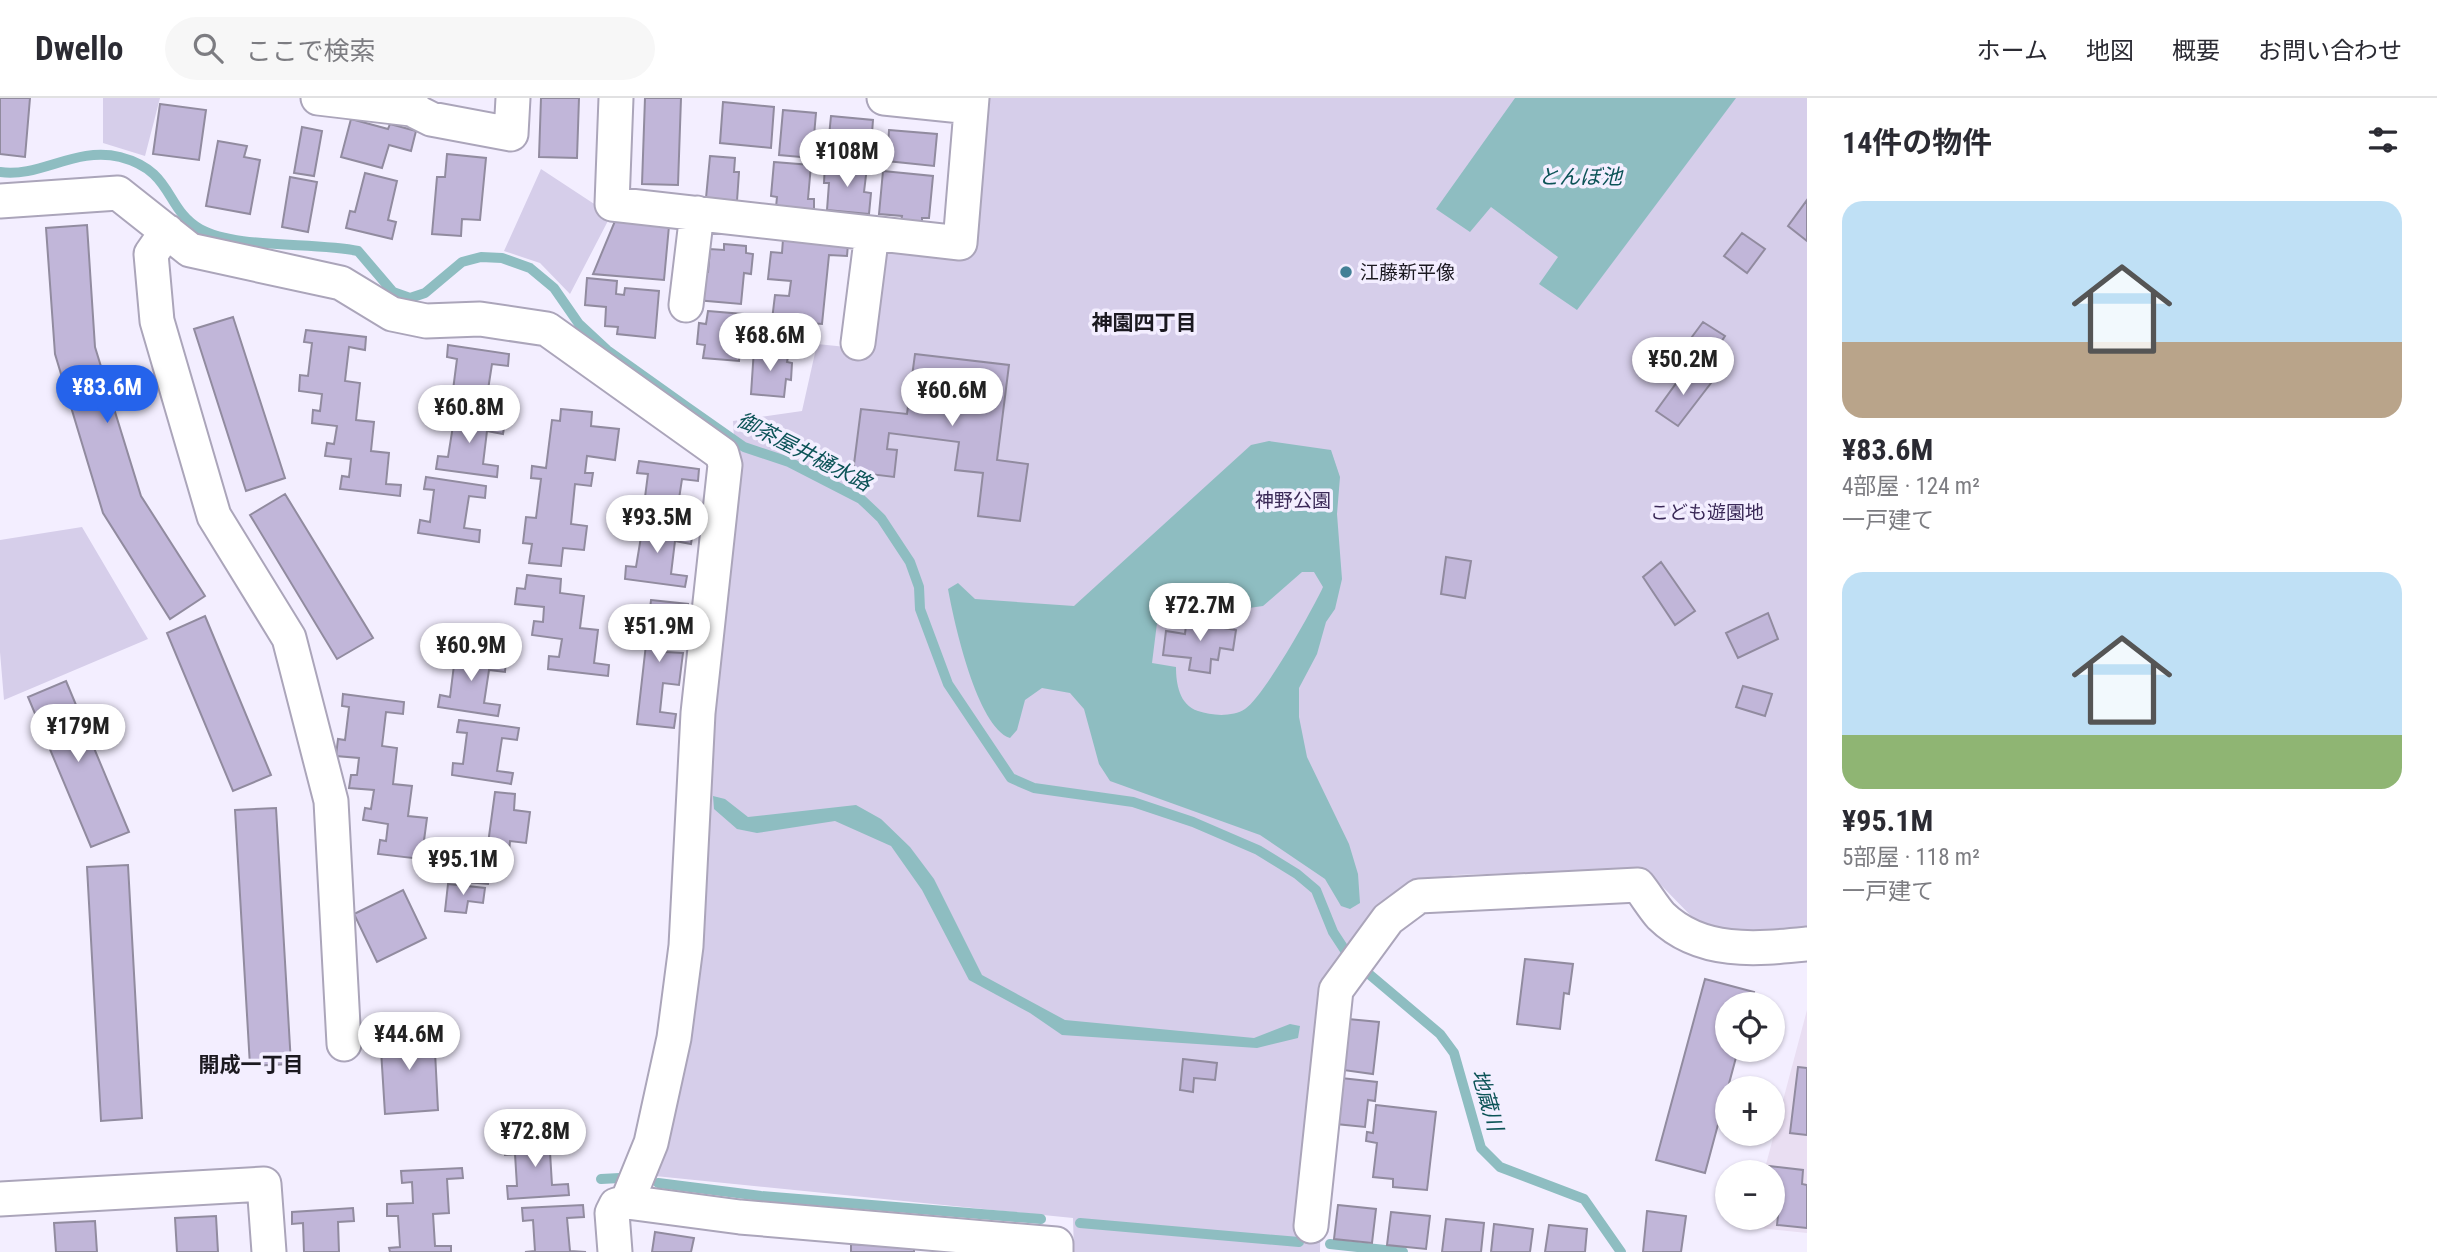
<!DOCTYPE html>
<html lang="ja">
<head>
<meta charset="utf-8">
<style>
	:root { --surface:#fff; --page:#f7f7f7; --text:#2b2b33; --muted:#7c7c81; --line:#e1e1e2; --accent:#2563eb }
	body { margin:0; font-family:"Roboto Condensed","Noto Sans JP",sans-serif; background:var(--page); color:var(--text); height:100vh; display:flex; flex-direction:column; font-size:26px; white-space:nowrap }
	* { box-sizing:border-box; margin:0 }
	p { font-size:23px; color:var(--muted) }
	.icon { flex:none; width:38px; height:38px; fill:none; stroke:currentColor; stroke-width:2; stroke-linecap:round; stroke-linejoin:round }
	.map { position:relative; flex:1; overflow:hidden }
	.sheet { display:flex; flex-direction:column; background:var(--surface); width:630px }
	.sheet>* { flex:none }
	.tools { position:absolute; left:1715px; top:894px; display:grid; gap:14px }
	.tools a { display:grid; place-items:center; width:70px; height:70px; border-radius:50%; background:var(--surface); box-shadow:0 2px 5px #0004; font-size:35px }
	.price { position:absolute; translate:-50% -60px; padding:0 16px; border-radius:24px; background:#fff; color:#222; font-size:23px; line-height:46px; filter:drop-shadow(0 2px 4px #0008) }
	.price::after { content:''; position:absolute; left:50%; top:42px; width:21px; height:16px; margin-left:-10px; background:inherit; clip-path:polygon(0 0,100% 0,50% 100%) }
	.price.current { background:var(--accent); color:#fff }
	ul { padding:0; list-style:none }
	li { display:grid; align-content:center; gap:14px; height:371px; padding:0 35px }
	li span { display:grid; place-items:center; height:217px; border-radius:21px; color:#555 }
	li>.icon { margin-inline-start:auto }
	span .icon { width:126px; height:126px; fill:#fffc; stroke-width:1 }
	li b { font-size:30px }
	h2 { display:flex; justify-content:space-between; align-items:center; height:84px; padding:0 35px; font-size:30px }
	header { display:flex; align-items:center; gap:42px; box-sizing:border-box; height:98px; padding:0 35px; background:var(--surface); border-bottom:2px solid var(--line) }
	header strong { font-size:33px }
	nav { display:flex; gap:38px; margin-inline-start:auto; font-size:24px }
	.search { width:490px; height:63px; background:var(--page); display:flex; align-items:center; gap:18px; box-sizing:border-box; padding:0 24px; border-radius:38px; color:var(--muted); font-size:26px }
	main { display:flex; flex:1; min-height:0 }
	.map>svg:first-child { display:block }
</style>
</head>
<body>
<header>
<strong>Dwello</strong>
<div class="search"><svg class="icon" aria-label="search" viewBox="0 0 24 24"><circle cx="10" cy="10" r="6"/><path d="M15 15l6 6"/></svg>ここで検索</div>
<nav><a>ホーム</a><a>地図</a><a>概要</a><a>お問い合わせ</a></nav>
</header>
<main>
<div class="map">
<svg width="1807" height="1154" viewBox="0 0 1807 1154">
	<rect width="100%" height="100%" fill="#f3eeff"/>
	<!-- commercial -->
	<path fill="#e9def2" d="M1807,912V1135L1750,1129L1752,1120H1773V1074H1764Z"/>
	<!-- green -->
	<path fill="#d6ceea" d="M103,0H160L145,58L103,45Z
		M985,0H1807V834L1727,838L1696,823L1657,783L1614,772L1455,777L1413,786L1325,900L1320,1154H1074L1073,1120L655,1078L735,358L733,323L802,313L817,246L866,251L880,151L971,159Z
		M541,71L611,117L570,196L540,165L504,153Z
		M82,429L148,541L4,602L0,554V442Z"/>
	<!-- water -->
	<path fill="#8ebdc1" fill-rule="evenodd" d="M1515,0H1736L1577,212L1539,186L1558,159L1491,109L1470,134L1436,111Z
		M1269,343L1331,352L1340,379L1337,416L1342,481L1335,511L1326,524L1317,556L1299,590V619L1307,659L1349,746L1358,776L1360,805L1350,811L1341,808L1325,781L1260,737L1110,683L1099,666L1084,611L1070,595L1042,590L1025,602L1017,632L1010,640C977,629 954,524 948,491L958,485L975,501L1074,508L1251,347ZM1302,474H1314L1323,489C1313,511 1263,600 1245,611C1233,619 1212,618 1198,613C1179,607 1176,585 1176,569L1152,565L1157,525L1175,528L1184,507L1195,496L1218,495L1249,510L1263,508Z
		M713,698L725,701L748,719L856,707L881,721L910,749L934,781L982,877L1065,922L1254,940L1290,926L1300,928L1298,940L1257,950L1062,937L1030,915L969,882L922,792L891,748L835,723L757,735L737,731L714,711Z"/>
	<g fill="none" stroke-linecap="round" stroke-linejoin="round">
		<!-- stream -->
		<path stroke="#8ebdc1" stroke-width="10" d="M0,74C40,80 76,48 120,59C174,73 164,110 200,131C235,151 315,144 358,153L393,194L410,200L425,195L462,164L481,159L502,160L530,170L554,190L579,226L607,252L687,309L744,349L789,364L861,401L881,420L910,464L919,489L920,511L948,586L1011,680L1034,690L1133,704L1193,724L1258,752L1297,776L1316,792L1333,834L1350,860L1440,936L1454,955L1481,1050L1500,1069L1584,1101L1621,1154
			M601,1081L620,1080
			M658,1085L761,1098L1041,1121
			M1080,1125L1299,1144
			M1330,1146L1403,1154"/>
	</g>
	<!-- building -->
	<path fill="#c1b6d9" stroke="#918b9f" stroke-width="2" d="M0,0H30L25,59L0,56Z
		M541,0H579L577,60L539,59Z
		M645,0H681L678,87L642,86Z
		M723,4L774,9L771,50L720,45Z
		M160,6L206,12L199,62L153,56Z
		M783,12L816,15L812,60L779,57Z
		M831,18L873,22L870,62L827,58Z
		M351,21L388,31L390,26L416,33L411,53L389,47L382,70L341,59Z
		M302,29L322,33L314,78L294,75Z
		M889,32L937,36L934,68L887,63Z
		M218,43L247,48L244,59L260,62L250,116L206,108Z
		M447,56L486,60L480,122L462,121L461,138L432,136L437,79H445Z
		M710,58L735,60L734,74H739L737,103L706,100Z
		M774,64L811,67L808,101H814V112L776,109L777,99L771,98Z
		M825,65L867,69L864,94L871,95L869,116L827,112L829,85H824Z
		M883,73L933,78L929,120H922V126L901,124L902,118L879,116Z
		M365,75L397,83L388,122L396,124L392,141L346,130L350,113L355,114Z
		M290,79L317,84L308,134L282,129Z
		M1807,102V143L1788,128Z
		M615,123L669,128L664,182L593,176Z
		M87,127L95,249L141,398L205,498L170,521L103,415L55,256L46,130Z
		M1742,135L1765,151L1747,175L1724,158Z
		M783,141L848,146L847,158L829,157L822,226L810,225V231L790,230V223L772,222L775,197L789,198L791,183L768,181L771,154L782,155Z
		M724,146L746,148V155L753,156L751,176L744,175L741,206L696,202L699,174H708L710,151L724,152Z
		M587,180L617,183L616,196L624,197L625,190L659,193L655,240L617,236L618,229L605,228L606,209L585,207Z
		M708,213L743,216L739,263L703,260L705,247L697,246L699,225L706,226Z
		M233,219L285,380L246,393L194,231Z
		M1703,224L1725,238L1703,271L1680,255Z
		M306,232L366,239L365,252L349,249L345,283L360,285L356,322L374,324L371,353L389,355L386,386L401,387L400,398L340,391L342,378L349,379L351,361L325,358L327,345L334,346L337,328L312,325L313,312L320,313L322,296L299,293L300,277L308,278L312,245L304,244Z
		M448,247L509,256L508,268L492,266L487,298L503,301L501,312L441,303L443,290L453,292L457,261L447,259Z
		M754,251L789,254L787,264L792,265L791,282L786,281L784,299L751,296Z
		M915,256L1009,267L997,362L1028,366L1020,423L978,418L983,375L955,372L959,344L889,335L887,351L897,352L894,379L853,374L861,311L907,316Z
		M1688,269L1711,285L1678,328L1656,313Z
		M561,311L592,314L591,328L619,331L615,362L587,358L585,375H593L591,388L575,386L571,426L587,428L584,452L563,450L561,468L529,465L532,446L523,445L526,419L536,420L541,381L531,380L532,368L546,370L552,322L560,323Z
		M444,315L505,323L503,336L487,333L483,366L498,368L497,379L436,371L438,358L448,359L453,328L442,327Z
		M639,363L699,371L698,383L682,381L677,414L693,416L692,427L632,418L634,406L644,407L648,376L637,375Z
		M426,379L486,388L485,400L469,398L464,430L480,432L479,444L418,435L420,422L430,424L434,392L424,391Z
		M285,396L373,540L337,561L250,417Z
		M632,425L693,433L691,446L675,443L671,476L687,478L685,489L625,481L626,468L636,469L641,439L630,437Z
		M1446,459L1471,463L1465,500L1441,496Z
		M1661,464L1695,513L1675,527L1643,479Z
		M527,477L561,481L560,495L584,498L580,530L598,532L594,565L609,567L608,578L548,571L549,558L559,559L562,541L532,537L534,523L543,524L544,509L515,506L517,490L525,491Z
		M651,502L688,506L687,520L670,518L666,554L683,555L679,587L663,585L660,614L676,616L674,630L637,626Z
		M1768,515L1778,541L1738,560L1726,535Z
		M205,518L271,677L233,693L167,535Z
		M1187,518L1218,522L1217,529L1236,532L1233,552L1220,550L1218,562L1211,561L1210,575L1189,572L1191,560L1163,557L1166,533L1185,536Z
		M445,554L506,562L505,574L489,572L484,605L500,607L498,618L438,609L440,597L450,599L454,567L444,566Z
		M66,583L129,734L91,749L28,599Z
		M1743,588L1772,596L1765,618L1736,609Z
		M343,596L404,604L403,616L386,614L382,648L397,650L393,686L412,688L408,718L427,720L423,750L439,752L438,763L378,756L380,742L386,743L388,726L363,722L365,710L371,711L374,692L349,690L351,677H357L359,660L336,658L338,641L345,642L349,609L342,608Z
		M459,622L519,630L517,642L502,640L497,673L513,675L511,686L452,677L453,665L463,666L467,635L457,634Z
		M495,694L515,696L514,712L530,714L526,745L510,743L509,755L487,753Z
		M276,710L291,966L250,968L235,712Z
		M470,757L507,762L505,776L489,774L488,786L467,784Z
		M128,767L142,1020L101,1023L87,769Z
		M448,786L485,790L483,805L468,803L466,815L445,813Z
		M403,792L426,840L377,864L354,816Z
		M1525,861L1573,866L1569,896L1564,895L1560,931L1517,926Z
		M1705,881L1754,894L1751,906H1727V952H1738L1705,1075L1656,1062Z
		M1348,921L1379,924L1373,976L1343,972Z
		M434,934L438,1012L385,1016L380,936Z
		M1183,961L1217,965L1215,982L1194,980L1193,994L1180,992Z
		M1798,969L1807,970V1037L1790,1035Z
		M1341,980L1377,984L1375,1003L1368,1002L1365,1029L1336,1026Z
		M1376,1007L1436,1014L1427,1092L1393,1089V1081L1373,1079L1377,1045L1366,1043L1367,1034L1373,1035Z
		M566,1041V1053L550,1054L552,1087L568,1086L569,1097L508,1101L507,1088H517L515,1056L505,1057L504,1045Z
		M1769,1068L1803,1072L1802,1086L1807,1087V1130L1777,1127L1780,1100H1773V1074H1769Z
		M462,1070L463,1080L447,1081L449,1115L433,1116L435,1148H451V1154H390L389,1150L400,1149L398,1118H387V1106L413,1105L412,1084L402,1085L401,1073Z
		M583,1107L584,1119L567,1120L570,1153L586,1154H525L535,1153L533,1122L523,1123L522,1110Z
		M1338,1107L1376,1111L1372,1145L1334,1141Z
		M353,1110L354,1123L338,1124L339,1154H304L303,1125L292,1126V1114Z
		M1647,1113L1686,1118L1681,1154H1643Z
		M1391,1114L1430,1118L1426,1151L1387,1147Z
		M216,1118L218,1154H177L175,1120Z
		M1446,1121L1484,1125L1481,1154H1442Z
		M95,1123L97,1154H56L54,1125Z
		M1494,1126L1533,1131L1530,1154H1491Z
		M1549,1127L1587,1131L1585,1154H1545Z
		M655,1134L694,1140L691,1154H652Z
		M851,1146L914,1149V1154H851Z"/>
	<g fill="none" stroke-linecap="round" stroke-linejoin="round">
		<defs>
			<path id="minor" d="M318,0L411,11V0
				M616,0L612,106L960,145L972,0
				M884,0L971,9
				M411,11L431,21L511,36L513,0
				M0,103L118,95L190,152L341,185L392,216L426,223L480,221L547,231L722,356L725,367L698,615L686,848L674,940L651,1045L627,1104
				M167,133L151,156L157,223L214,418L289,540L331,703L344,946
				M686,207L697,115
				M858,245L872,135
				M0,1101L264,1086L269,1154
				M1311,1128L1336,892L1388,821L1419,798L1638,787C1646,797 1653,809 1661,818C1701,857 1757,851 1807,846
				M615,1154L612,1115L616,1107L627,1104L740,1119L1056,1146V1154"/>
		</defs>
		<!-- minor casing -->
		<use href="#minor" stroke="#aba5ba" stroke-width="37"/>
		<!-- minor -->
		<use href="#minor" stroke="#fff" stroke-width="33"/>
	</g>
	<!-- markers -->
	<circle fill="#428096" stroke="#f3eeff" stroke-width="2.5" cx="1346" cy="174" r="7"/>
	<g text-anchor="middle" stroke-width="7" stroke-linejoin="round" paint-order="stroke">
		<!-- poi labels -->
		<g font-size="19" fill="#1b1920" stroke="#f3eeff" text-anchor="start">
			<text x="1360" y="181">江藤新平像</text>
		</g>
		<!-- park labels -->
		<g font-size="19" fill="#3a2957" stroke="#f3eeff">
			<text x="1293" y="409">神野公園</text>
			<text x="1707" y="421">こども遊園地</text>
		</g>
		<!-- water labels -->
		<g font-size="21" font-style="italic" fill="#0c5357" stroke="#f3eeff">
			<text x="1580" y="86">とんぼ池</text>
			<text transform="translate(804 354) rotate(27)" y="7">御茶屋井樋水路</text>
			<text transform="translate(1487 1002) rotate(74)" y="7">地蔵川</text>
		</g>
		<!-- neighbourhood labels -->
		<g font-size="21" font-weight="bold" fill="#1b1920" stroke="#f3eeff">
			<text x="1144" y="232">神園四丁目</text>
			<text x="251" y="974">開成一丁目</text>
		</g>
	</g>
</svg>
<div class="tools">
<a><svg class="icon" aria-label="locate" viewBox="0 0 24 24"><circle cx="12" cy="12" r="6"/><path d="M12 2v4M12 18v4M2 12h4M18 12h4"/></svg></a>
<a>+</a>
<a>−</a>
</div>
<b class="price" style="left:847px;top:91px">¥108M</b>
<b class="price" style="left:770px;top:275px">¥68.6M</b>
<b class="price" style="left:1683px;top:299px">¥50.2M</b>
<b class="price current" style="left:107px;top:327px">¥83.6M</b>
<b class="price" style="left:952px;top:330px">¥60.6M</b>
<b class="price" style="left:469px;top:347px">¥60.8M</b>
<b class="price" style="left:657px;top:457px">¥93.5M</b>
<b class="price" style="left:1200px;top:545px">¥72.7M</b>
<b class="price" style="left:659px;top:566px">¥51.9M</b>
<b class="price" style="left:471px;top:585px">¥60.9M</b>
<b class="price" style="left:78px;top:666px">¥179M</b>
<b class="price" style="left:463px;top:799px">¥95.1M</b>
<b class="price" style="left:409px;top:974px">¥44.6M</b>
<b class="price" style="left:535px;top:1071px">¥72.8M</b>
</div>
<section class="sheet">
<h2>14件の物件<svg class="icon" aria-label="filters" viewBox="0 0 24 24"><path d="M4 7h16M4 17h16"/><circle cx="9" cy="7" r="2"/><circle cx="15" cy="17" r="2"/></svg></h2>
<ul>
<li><span style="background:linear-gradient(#bfe0f5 65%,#b9a48a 0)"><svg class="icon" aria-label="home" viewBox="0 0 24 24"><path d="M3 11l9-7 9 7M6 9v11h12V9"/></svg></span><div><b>¥83.6M</b><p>4部屋 · 124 m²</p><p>一戸建て</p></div></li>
<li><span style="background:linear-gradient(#bfe0f5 75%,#8fb573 0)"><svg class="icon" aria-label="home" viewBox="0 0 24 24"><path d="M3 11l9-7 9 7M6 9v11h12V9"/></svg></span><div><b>¥95.1M</b><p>5部屋 · 118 m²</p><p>一戸建て</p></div></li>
</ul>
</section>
</main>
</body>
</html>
